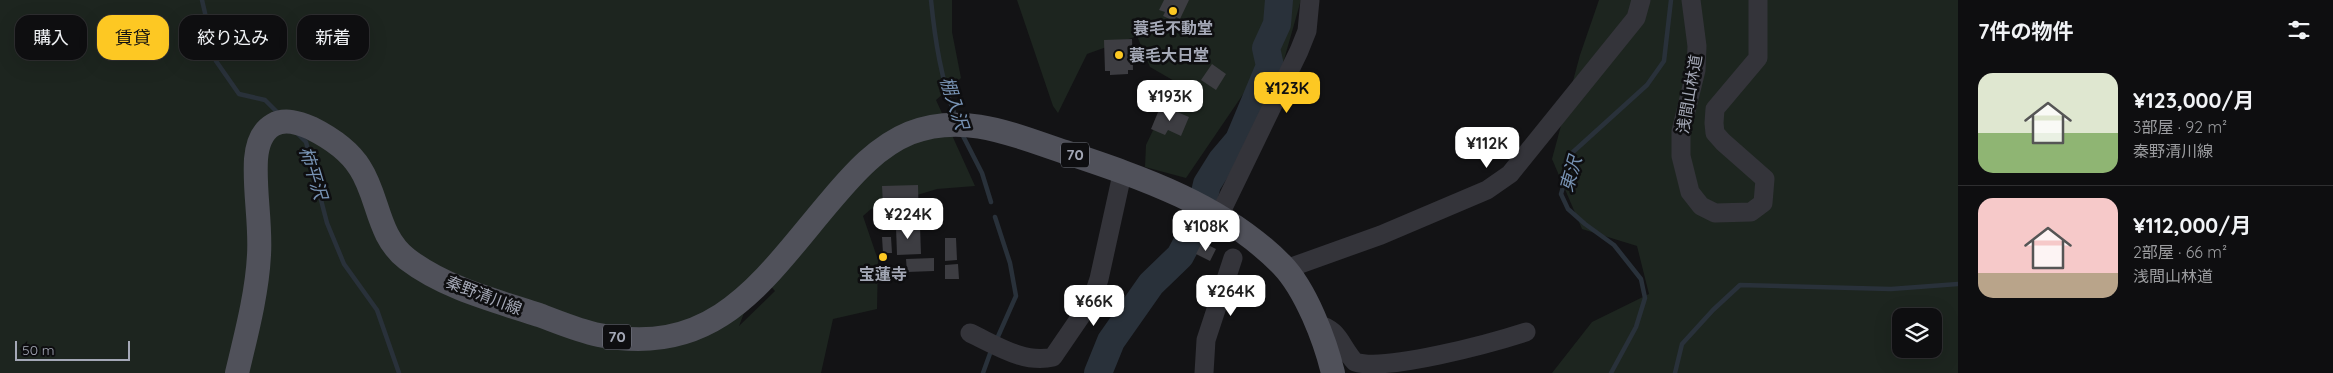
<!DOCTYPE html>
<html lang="ja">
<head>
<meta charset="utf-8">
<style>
	:root { --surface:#0e0e10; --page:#1c1c1e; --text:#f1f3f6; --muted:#9b9c9f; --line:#2e2e30; --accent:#fdc823 }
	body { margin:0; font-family:Quicksand,"Noto Sans JP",sans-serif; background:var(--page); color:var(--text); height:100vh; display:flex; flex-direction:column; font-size:19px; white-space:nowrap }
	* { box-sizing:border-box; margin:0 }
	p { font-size:16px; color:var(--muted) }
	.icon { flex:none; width:28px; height:28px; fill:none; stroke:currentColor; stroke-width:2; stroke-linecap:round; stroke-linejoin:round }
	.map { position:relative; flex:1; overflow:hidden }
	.panel { display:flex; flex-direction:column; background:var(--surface); width:375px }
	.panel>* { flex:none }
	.hud { position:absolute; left:15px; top:15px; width:475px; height:45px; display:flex; gap:10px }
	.buttons { position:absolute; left:1892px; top:308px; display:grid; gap:10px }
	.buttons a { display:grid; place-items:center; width:50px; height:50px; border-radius:10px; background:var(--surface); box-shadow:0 5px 20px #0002,0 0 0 1px var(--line); font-size:25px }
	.scale { position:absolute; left:15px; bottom:12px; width:115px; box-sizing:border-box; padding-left:5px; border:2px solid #a4a8b6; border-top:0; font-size:14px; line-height:18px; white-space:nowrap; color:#a4a8b6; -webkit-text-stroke:4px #0e0e10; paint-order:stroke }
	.price { position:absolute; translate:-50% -42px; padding:0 11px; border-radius:10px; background:#fff; color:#222; font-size:16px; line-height:32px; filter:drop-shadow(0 1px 2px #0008) }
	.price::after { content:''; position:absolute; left:50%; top:30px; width:15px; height:11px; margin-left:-8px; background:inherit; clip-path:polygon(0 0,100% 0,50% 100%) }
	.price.selected { background:var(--accent); color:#111 }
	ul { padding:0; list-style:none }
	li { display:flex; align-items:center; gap:15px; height:125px; padding:0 20px }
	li+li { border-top:1px solid var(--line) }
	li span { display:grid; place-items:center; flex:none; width:140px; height:100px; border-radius:15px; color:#555 }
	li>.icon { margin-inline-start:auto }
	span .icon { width:60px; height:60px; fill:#fffc; stroke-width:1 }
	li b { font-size:21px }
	h2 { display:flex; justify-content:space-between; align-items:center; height:60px; padding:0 20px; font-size:21px }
	.chip { padding:0 18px; border-radius:15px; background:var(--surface); box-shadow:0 5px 20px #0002,0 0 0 1px var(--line); font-size:18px; line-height:45px }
	.chip.selected { background:var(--accent); color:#111 }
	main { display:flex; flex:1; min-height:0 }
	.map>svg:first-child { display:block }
</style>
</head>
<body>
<main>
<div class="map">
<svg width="1958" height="373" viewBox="0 0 1958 373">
	<rect width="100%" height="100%" fill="#131315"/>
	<!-- green -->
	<path fill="#1d251f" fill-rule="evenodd" d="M0,0H952V32L961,78L936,100L975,186L937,189L871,209L863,216L878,260L877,309L833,319L821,373H0ZM759,274L775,291L739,326Z
		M1017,0H1301L1282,67L1250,84L1186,178L1145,167L1146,145L1176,82L1150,67L1137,36L1087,54L1058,113L1053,106Z
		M1599,0H1958V373H1552L1592,322L1649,294L1637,246L1582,229L1552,159L1580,55ZM1901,316H1934V349H1901Z"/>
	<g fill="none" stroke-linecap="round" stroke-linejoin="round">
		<!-- stream -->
		<path stroke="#29313a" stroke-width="4.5" d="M202,0L216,61L239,94L265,100L280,115
			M931,0C935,40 941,80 956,118
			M961,132L982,173L991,202
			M297,133L306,142L327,223L344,264L377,310L399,373
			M995,217L1010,263L1016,296L996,341
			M983,373L992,348
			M1611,373L1636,327L1645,298L1641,279L1614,245L1585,224L1568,209L1561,194L1573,152L1647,85L1664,61L1671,0
			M1675,373L1682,344L1713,310L1740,285L1891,289L1958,284"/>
		<!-- river -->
		<path stroke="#29313a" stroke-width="28" d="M1098,373L1111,341L1151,284L1180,256L1198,222L1207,184L1222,160L1239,140L1270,66L1266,48L1277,24L1279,0"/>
	</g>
	<!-- building -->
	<path fill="#3d3d42" d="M1164,0H1189L1180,19L1176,17L1174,21L1163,16L1165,12L1159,10Z
		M1132,39L1133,70H1128V74L1110,75V71H1105L1104,40Z
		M1212,64L1226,74L1216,90L1201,80Z
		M1161,105L1189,117L1181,136L1168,130L1165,135L1151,129Z
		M918,185L919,223L884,224L882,186Z
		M920,226L921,254L897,255L896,227Z
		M882,237H891L892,253H883Z
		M945,238H956L957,260L945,261Z
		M1202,242L1216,249L1210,261L1196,254Z
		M934,258V271L907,272L906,259Z
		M958,264L959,279H945V265Z"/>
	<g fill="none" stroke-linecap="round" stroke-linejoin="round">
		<!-- minor -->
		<path stroke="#34343a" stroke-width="19" d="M1691,0L1697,46L1696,70L1681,131V156L1690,192L1701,206L1715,213L1751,212L1763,203L1765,179L1723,142L1715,133L1714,123L1715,109L1758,58V0
			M1219,216L1299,51L1307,31L1310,0
			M1286,269L1381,235L1487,190L1510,174L1636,18L1641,0
			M1316,324C1340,329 1340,346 1355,362C1386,372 1492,343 1526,332
			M970,333C996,345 1024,364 1053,357L1092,300L1099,279L1123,170
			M1204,373L1206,340L1233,258"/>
		<!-- major -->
		<path stroke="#50515a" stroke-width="24" d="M237,373C246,335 257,294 259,255C261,223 254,191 256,159C257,147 261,132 273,125C285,118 299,123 311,128C329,137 349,150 360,168C379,197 377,236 407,259C445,288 493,300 539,315C558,322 579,331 599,335C718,359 765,277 832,199C854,173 878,146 910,133C964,112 1014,135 1065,152C1143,178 1223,205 1282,265C1306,290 1325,340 1333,373"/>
	</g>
	<!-- markers -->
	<g fill="#fdc823" stroke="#0e0e10" stroke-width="2">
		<circle cx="1173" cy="11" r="5"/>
		<circle cx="1119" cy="55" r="5"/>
		<circle cx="883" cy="257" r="5"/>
	</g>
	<g text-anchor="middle" stroke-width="5" stroke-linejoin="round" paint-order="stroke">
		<!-- shield labels -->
		<g fill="#0e0e10" stroke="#777a84" stroke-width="1">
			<rect x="1061" y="142.5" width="28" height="25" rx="4"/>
			<rect x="603" y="324.5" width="28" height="25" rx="4"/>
		</g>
		<g font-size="15" font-weight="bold" fill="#a4a8b6">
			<text x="1075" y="160">70</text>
			<text x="617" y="342">70</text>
		</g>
		<!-- poi labels -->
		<g font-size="16" font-weight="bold" fill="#a4a8b6" stroke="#0e0e10">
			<text x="1173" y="34">蓑毛不動堂</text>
			<text x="1129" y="61" text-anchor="start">蓑毛大日堂</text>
			<text x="883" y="280">宝蓮寺</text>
		</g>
		<!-- street labels -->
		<g font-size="16" fill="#a4a8b6" stroke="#0e0e10">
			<text transform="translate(1689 94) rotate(-80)" y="6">浅間山林道</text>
			<text transform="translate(484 295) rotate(21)" y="6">秦野清川線</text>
		</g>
		<!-- water labels -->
		<g font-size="18" font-style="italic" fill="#7893b4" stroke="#0e0e10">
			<text transform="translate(954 103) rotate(72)" y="6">棚入沢</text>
			<text transform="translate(313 173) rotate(73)" y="6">柿平沢</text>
			<text transform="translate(1571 174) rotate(-74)" y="6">東沢</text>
		</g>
	</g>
</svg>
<div class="buttons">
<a><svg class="icon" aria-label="layers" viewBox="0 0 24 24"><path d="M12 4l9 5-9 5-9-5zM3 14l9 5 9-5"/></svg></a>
</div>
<div class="scale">50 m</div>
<b class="price selected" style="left:1287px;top:114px">¥123K</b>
<b class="price" style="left:1170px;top:122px">¥193K</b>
<b class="price" style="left:1487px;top:169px">¥112K</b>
<b class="price" style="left:908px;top:240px">¥224K</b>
<b class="price" style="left:1206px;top:252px">¥108K</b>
<b class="price" style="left:1231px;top:317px">¥264K</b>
<b class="price" style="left:1094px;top:327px">¥66K</b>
<div class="hud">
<a class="chip">購入</a>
<a class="chip selected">賃貸</a>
<a class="chip">絞り込み</a>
<a class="chip">新着</a>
</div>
</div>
<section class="panel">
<h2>7件の物件<svg class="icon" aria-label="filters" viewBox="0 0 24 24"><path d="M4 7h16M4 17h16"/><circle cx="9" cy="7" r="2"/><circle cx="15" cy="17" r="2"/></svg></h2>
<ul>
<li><span style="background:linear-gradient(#dfe7d0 60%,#8fb573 0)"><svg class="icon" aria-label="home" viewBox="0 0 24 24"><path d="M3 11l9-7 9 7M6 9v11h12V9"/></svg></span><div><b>¥123,000/月</b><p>3部屋 · 92 m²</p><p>秦野清川線</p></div></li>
<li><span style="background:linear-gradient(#f6c9c9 75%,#b9a48a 0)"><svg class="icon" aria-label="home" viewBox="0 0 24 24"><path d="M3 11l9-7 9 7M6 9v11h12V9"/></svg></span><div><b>¥112,000/月</b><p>2部屋 · 66 m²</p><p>浅間山林道</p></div></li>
</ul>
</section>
</main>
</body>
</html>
